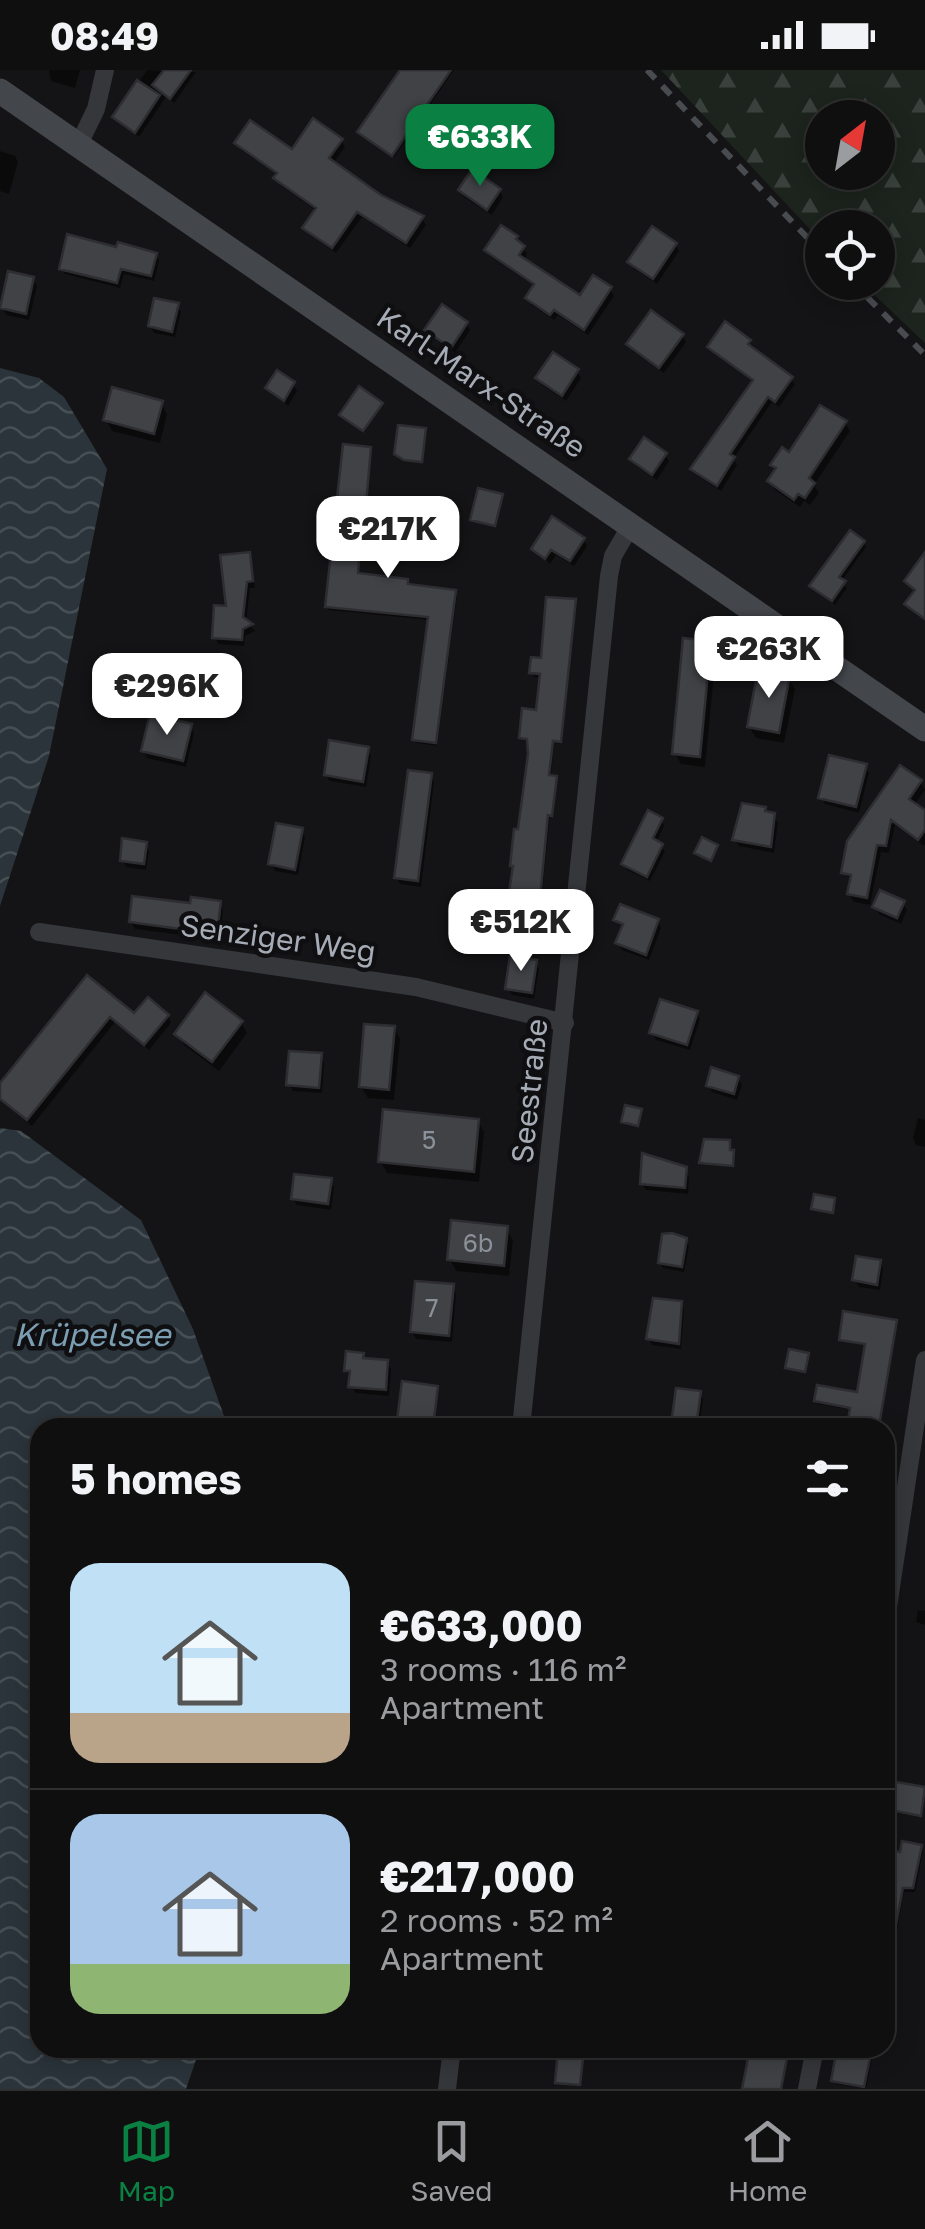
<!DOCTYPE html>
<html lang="en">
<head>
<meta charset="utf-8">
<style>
	:root { --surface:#0f0f10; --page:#181819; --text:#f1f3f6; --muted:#9b9c9f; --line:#2f2f30; --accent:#0b8043 }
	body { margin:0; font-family:"Golos Text",sans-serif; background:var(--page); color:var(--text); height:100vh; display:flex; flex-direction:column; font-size:38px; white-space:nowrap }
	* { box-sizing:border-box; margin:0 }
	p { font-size:32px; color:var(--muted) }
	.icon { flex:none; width:55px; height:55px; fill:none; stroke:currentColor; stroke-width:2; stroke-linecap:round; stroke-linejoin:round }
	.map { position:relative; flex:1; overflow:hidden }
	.details { position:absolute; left:30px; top:1348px; width:865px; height:640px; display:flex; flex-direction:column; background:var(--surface); border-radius:30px; box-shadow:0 5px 25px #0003,0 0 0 2px var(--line) }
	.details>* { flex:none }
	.needle { width:65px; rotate:31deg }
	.buttons { position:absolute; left:805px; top:30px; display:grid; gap:20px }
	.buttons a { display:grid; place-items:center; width:90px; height:90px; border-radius:50%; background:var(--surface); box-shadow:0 5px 25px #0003,0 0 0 2px var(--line); font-size:50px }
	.price { position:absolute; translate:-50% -85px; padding:0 22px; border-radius:20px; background:#fff; color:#222; font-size:32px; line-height:65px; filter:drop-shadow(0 2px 5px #0008) }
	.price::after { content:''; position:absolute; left:50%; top:60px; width:30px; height:22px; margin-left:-15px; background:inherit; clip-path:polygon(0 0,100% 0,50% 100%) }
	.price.on { background:var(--accent); color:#fff }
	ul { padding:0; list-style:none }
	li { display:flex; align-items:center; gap:30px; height:250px; padding:0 40px }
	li+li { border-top:2px solid var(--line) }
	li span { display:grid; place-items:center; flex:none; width:280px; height:200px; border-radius:30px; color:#555 }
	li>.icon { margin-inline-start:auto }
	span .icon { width:120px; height:120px; fill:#fffc; stroke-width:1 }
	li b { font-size:42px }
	h2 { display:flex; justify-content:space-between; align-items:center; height:120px; padding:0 40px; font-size:42px }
	.status { display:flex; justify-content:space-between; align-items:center; height:70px; padding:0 50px; background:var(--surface); direction:ltr }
	.status svg { height:28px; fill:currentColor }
	.tabs { display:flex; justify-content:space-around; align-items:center; height:140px; border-top:2px solid var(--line); background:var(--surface); font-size:28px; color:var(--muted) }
	.tabs a { display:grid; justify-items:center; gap:5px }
	.tabs .on { color:var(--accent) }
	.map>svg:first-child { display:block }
</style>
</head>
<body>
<div class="status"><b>08:49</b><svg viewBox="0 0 49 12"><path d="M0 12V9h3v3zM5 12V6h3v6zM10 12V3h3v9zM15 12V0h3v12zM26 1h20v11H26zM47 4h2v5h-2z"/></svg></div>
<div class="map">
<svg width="925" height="2019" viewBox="0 0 925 2019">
	<defs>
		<pattern id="forest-firs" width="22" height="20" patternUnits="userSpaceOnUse" patternTransform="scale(2.5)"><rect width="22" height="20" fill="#1c241d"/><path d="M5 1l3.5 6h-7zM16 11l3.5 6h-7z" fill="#3a413c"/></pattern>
		<pattern id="water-waves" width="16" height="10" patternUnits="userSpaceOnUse" patternTransform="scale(2.5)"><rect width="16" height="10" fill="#2a343a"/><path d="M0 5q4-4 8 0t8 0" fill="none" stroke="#464f54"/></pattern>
	</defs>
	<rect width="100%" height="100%" fill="#141416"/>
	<!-- forest -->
	<path fill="url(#forest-firs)" fill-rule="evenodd" d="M661,0H925V273L862,213L878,212V158H822V172ZM822,48H878V102H822Z"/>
	<!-- water -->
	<path fill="url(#water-waves)" d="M0,298L39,308L64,327L107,399L49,686L0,836Z
		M0,1058L21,1061L141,1150L193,1259L228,1357L40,1358V1978H200L186,2019H0Z"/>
	<!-- shadow -->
	<path fill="#0007" d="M49,0H80L75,18L51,11Z
		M147,0L196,2L174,33L166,27L139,67L115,47Z
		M403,0H454L394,87L362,64Z
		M341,70L345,77L333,94L401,139L422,148L426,155L410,178L362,147L336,183L309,164L305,158L317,141L280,115L278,105L241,80L237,74L293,83Z
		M0,81L15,86L18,92L9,124L0,121Z
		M460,120L500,121L503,127L492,145L464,127Z
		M516,168L527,184L523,190L580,229L610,219L614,226L588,265L558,245L554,250L532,235L528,228L536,217L491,187L487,180Z
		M675,174L679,181L657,214L634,199L630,192Z
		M118,180L156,185L159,191L154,211L124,204L120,218L65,204L61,198Z
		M33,210L37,216L29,250L6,245L2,238Z
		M177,236L181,242L175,267L154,263L150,256Z
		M466,253L470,260L455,283L431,267L427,260Z
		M682,266L686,272L664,303L633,281L629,274Z
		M749,272L795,314L779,337L772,332L733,389L737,395L721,421L697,405L693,399L754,312L714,283L710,277Z
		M577,301L581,308L566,331L542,315L538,308Z
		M293,314L297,321L288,336L268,318Z
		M161,333L167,344L160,373L112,361L106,350Z
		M381,335L364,362L343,347Z
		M845,352L850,361L814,415L819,423L810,435L804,431L800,437L775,420L770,411L777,401L773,395Z
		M370,379L367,437L413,441V477L362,473L359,506L407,511L410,516L454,522L457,526L437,676L417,673L414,669L430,550L329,540L327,537Z
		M665,385L669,391L657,410L636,396L632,389Z
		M583,469L587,476L574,496L556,485L550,494L534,479Z
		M863,472L866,477L841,512L847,518L835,535L812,516Z
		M249,484L255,518H250L246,552L255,561L245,566L244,576L218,574L215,567Z
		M574,532L576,536L562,674L554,673L551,707L554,708L538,863L509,858L507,854L530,672L522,667L538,643L542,608L534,607L532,603L544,591Z
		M710,574L716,584L705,697L681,694L675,684Z
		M788,608L795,619L784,673L756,668L749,657Z
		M190,656L194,663L186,697L147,688L143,681Z
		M367,679L371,686L366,717L330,711L326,705Z
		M865,697L869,703L859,743L825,734L821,727Z
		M430,706L434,712L421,817L400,814L396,807Z
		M920,712L925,720L914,735L925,743V774L924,776L895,755L889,783L881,782L870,835L854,832L849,824L852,811L844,802Z
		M764,740L778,752L774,783L739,776L735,770Z
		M661,750L664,756L656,773L665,781L650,811L627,800L624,794Z
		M301,761L305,767L298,805L275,801L271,794Z
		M145,774L149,781L146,800L126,797L122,790Z
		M903,833L907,840L901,854L879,844L875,837Z
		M219,834L223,840L220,870L135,859L131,852L192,835Z
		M616,850L658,851L661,858L649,890L622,880L618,873L624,858Z
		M535,892L539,899L534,929L512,925L508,918Z
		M88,908L135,947L168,946L171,953L149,980L115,952L32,1056L0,1030V1017Z
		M696,943L700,949L690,980L656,970L652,963Z
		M241,952L247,963L219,1001L184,975L177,964Z
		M394,958L400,969L394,1030L368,1028L361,1017Z
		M320,986L324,993L322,1023L293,1021L289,1014Z
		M738,1008L742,1015L737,1030L712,1022L708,1015Z
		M918,1048L925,1050V1077L916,1075L913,1068Z
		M478,1051L484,1062L479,1112L387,1103L381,1092Z
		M685,1100L689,1107L688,1124L646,1120L642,1114Z
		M330,1111L334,1117L331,1140L297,1135L293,1129Z
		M506,1159L513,1170L509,1206L456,1201L450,1190Z
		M685,1170L689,1176L684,1202L663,1198L660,1193Z
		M880,1192L883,1199L880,1220L859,1217L855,1210Z
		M453,1217L456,1224L452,1272L416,1269L412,1262Z
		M680,1233L684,1239L681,1279L652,1275L649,1269Z
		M895,1252L879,1357L852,1353L853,1340L818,1334L817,1331L859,1325L867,1276L841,1270Z
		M362,1285L366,1291L387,1292L391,1299L389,1326L355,1323L347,1300Z
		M700,1323L703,1329L700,1351L715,1353L718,1358H692L693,1354L678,1351L675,1346Z
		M918,1540L925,1541V1555L916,1552Z
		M887,1713L925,1720L922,1747L885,1741Z
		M921,1777L923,1781L915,1822H904L892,1885L885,1884V1782L902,1785Z
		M382,1978H406L405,1985L383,1983Z
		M692,1978H722L721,1988L696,1985Z
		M752,1978H790L784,2007L776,2006L774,2019H744Z
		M840,1978H874L866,2019L836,2014L833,2010Z"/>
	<!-- building -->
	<path fill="#404246" stroke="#2e2e32" stroke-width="2.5" d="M164,0H191L170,29L152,15Z
		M400,0H451L392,86L357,62Z
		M137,10L160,25L135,63L112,47Z
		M313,48L343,69L329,88L381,125L424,146L406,173L357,142L332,178L302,158L316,138L273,108L277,103L234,73L250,50L292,79Z
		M472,99L501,119L487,140L458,120Z
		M501,155L518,166L516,169L525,176L519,185L580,225L593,205L612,217L584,260L554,240L550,245L525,228L534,214L484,180Z
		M652,156L677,173L653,209L627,192Z
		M67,164L116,177L118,172L157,183L151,206L121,199L117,213L59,199Z
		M8,201L34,207L26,244L0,238Z
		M154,228L179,233L172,262L148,256Z
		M442,234L468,252L451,278L424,260Z
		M651,240L684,264L659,298L626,274Z
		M725,251L751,270L748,274L793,307L775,332L768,327L730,384L735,387L717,416L690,399L753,310L707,277Z
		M553,282L579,299L562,326L535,308Z
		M277,300L295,312L284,331L265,318Z
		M359,316L383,333L363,361L339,345Z
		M112,317L163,331L154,364L103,350Z
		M820,335L847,351L809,408L815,413L805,428L798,424L794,430L767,411L776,398L770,395L782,377L789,382Z
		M398,355L426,358L422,392L404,390L394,384Z
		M644,367L667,383L652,405L629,389Z
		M343,374L371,377L366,435L414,438L412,474L361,470L358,503L408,509V514L456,520L436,673L412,670L428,547L325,537Z
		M478,418L503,424L495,456L470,450Z
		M552,446L585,468L570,491L551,480L545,489L531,479Z
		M850,460L865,471L839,507L846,511L832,531L809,516Z
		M250,482L253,511L247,512L243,547L253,554L243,559L242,570L212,568L214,535L226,536L220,485Z
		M925,482V549L904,534L915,520L904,511Z
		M546,527L576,529L561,672L553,671L549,705L557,706L552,746L548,745L537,860L504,855L513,796H510L514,759H518L528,684L527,669L519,668L522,638L536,640L540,604L529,603L531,587L541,588Z
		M683,568L711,571L700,687L672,684Z
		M758,600L790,605L779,663L747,657Z
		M150,644L192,654L183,691L141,681Z
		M329,670L369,677L363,712L324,705Z
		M829,685L867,694L856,737L818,728Z
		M900,695L922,710L909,729L925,740V760L918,770L891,750L886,776L877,775L867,828L847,824L851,805L841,803L847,771Z
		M408,700L432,703L418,811L394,808Z
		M742,733L766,737L765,741L775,743L771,777L732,770Z
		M648,740L663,748L653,768L663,774L647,807L621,794Z
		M276,753L303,758L295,800L268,794Z
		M702,767L718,775L711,791L694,783Z
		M122,768L147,772L144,794L120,791Z
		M880,820L905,831L897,848L872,837Z
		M132,826L190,833L191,827L221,831L217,864L129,852Z
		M620,834L659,849L646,885L615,873L623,854L613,850Z
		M510,886L537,890L532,923L505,919Z
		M87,905L134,943L148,927L169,945L144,975L110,947L27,1050L0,1029V1013Z
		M205,922L243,951L212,992L174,964Z
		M660,929L698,941L687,975L649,963Z
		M364,954L395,956L389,1020L359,1017Z
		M289,981L322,983L319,1018L286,1015Z
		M711,997L739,1006L734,1024L706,1016Z
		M625,1035L642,1039L638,1056L621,1052Z
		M383,1039L479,1049L474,1102L378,1092Z
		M704,1069L730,1070V1080H734L733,1096L699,1093Z
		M642,1083L687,1097L685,1118L640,1114Z
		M294,1104L332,1108L328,1134L291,1129Z
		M814,1124L835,1128L833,1143L811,1139Z
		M451,1150L508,1156L504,1196L447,1190Z
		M672,1163L687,1168L682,1197L658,1193L662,1164Z
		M856,1186L881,1190L877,1215L852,1210Z
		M415,1211L454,1214L449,1266L410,1262Z
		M653,1228L682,1231L679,1274L646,1269Z
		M843,1241L897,1250L879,1356L848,1351L850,1338L814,1331L817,1315L857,1322L865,1274L839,1270Z
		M789,1279L809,1283L805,1302L785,1298Z
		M346,1281L364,1283L363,1288L388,1290L386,1320L348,1317L350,1301H344Z
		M402,1311L438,1316L433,1358H396Z
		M676,1318L701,1321L697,1350L672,1347Z
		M885,1710L925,1717L921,1746L885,1739Z
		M902,1771L922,1775L913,1818H903L893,1870L885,1869V1779L900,1782Z
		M750,1978H789L781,2019H742Z
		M837,1978H872L864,2017L831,2011Z
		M558,1979L584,1981L580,2015L555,2013Z"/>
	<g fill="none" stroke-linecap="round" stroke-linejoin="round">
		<!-- street -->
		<path stroke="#35373b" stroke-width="18" d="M79,74L96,39L105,0
			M39,862L416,917L565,953
			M521,1358L609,506L613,486L631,455
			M885,1557L925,1290
			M447,2019L452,1978
			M807,2019L815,1978"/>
		<!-- secondary -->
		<path stroke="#43464b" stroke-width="25" d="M0,21L925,659"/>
		<!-- rail -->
		<path stroke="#484b50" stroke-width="6" stroke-dasharray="12 10" stroke-linecap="butt" d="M647,0L822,183
			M852,212L925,285"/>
	</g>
	<g text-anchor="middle" stroke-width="9" stroke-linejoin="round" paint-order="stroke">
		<!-- number labels -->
		<g font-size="25" fill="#8c929a">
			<text x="429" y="1079">5</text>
			<text x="478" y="1182">6b</text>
			<text x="432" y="1247">7</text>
		</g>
		<!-- street labels -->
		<g font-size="30" fill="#a6acb6" stroke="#0f0f11">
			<text transform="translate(481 313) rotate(34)" y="10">Karl-Marx-Straße</text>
			<text transform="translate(278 869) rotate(8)" y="10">Senziger Weg</text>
			<text transform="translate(530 1021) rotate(-84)" y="10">Seestraße</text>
		</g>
		<!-- water labels -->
		<g font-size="32" font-style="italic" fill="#7c9eb2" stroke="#0f0f11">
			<text x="92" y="1276">Krüpelsee</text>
		</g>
	</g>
</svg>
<div class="buttons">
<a><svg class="needle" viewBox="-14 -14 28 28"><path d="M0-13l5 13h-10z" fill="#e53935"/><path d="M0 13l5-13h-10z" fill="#9b9c9f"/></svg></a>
<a><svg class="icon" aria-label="locate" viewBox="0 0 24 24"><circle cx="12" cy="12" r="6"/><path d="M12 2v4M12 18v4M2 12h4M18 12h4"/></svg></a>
</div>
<b class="price on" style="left:480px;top:119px">€633K</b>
<b class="price" style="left:388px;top:511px">€217K</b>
<b class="price" style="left:769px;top:631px">€263K</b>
<b class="price" style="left:167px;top:668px">€296K</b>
<b class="price" style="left:521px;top:904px">€512K</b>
<section class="details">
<h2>5 homes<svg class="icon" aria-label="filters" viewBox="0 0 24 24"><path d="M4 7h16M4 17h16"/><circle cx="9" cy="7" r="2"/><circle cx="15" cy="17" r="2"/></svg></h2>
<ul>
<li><span style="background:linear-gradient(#bfe0f5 75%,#b9a48a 0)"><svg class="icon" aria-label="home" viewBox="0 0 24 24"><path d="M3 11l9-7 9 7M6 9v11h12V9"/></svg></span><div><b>€633,000</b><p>3 rooms · 116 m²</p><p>Apartment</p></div></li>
<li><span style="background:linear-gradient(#a9c7e8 75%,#8fb573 0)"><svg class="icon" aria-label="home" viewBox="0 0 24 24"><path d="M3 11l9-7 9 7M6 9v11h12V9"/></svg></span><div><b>€217,000</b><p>2 rooms · 52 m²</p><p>Apartment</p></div></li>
</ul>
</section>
</div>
<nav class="tabs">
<a class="on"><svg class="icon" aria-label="map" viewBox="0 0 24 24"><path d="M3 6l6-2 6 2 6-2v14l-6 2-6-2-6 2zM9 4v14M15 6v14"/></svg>Map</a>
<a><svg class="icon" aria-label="saved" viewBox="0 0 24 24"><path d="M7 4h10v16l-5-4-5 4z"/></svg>Saved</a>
<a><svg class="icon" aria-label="home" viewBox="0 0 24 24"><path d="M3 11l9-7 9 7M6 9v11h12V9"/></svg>Home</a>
</nav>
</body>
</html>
